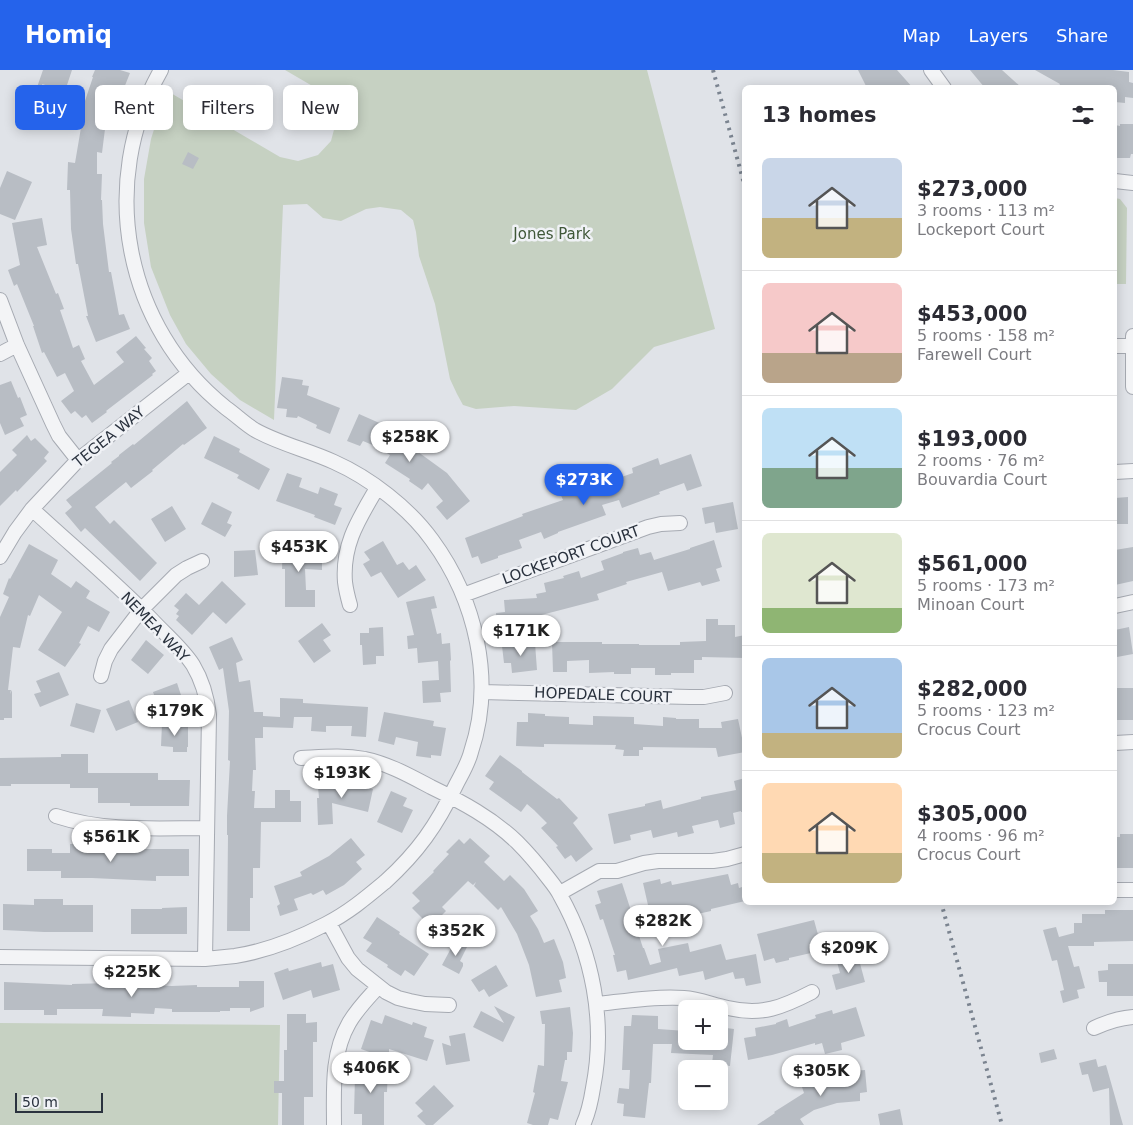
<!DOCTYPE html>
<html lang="en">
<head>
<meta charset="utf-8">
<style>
	:root { --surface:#fff; --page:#f7f7f7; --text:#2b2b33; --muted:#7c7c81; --line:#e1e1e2; --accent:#2563eb }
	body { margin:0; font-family:"DejaVu Sans",sans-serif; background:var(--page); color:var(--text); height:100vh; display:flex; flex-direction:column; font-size:19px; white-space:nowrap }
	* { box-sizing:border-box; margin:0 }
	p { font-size:16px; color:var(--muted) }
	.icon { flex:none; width:28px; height:28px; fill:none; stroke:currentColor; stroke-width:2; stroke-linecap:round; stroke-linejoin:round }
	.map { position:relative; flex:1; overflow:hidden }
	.details { position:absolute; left:742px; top:15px; width:375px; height:820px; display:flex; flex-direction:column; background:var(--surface); border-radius:8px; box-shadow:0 2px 12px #0003 }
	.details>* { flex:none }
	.guide { position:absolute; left:15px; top:15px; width:475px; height:45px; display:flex; gap:10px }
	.tools { position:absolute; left:678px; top:930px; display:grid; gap:10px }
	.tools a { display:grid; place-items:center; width:50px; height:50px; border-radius:8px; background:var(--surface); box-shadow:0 2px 12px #0003; font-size:25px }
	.scale { position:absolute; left:15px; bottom:12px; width:88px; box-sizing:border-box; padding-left:5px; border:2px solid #2a323e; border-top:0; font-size:14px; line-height:18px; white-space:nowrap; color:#2a323e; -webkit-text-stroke:4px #f0f2f6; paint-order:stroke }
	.price { position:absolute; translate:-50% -42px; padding:0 11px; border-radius:18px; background:#fff; color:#222; font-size:16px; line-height:32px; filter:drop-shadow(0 1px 2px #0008) }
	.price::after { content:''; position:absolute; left:50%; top:30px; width:15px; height:11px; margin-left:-8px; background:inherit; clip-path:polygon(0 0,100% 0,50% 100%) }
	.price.current { background:var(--accent); color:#fff }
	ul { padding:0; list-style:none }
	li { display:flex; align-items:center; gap:15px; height:125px; padding:0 20px }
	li+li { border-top:1px solid var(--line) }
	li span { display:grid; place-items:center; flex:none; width:140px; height:100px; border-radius:8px; color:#555 }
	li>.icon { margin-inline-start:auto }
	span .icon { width:60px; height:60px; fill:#fffc; stroke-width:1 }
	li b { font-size:21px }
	h2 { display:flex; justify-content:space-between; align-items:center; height:60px; padding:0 20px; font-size:21px }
	.chip { padding:0 18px; border-radius:8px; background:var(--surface); box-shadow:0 2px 12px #0003; font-size:18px; line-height:45px }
	.chip.current { background:var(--accent); color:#fff }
	header { display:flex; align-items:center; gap:30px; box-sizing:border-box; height:70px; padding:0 25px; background:var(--accent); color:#fff }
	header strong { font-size:24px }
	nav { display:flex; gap:28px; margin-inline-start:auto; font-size:18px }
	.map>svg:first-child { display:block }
</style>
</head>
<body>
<header>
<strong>Homiq</strong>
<nav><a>Map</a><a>Layers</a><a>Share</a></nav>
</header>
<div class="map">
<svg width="1133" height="1055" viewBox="0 0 1133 1055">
	<rect width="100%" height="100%" fill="#e0e3e8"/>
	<!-- green -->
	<path fill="#c6d1c2" d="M285,0H647L715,259L654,277L612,319L576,340L514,336L476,339L463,335L457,324L450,309L435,234L419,186L416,162L413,150L401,140L380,137L366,139L341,151L323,148L307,134L283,135L274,350L240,330L211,304L186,274L170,245L151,197L144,153V109L151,69L161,37L169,22L280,87L298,91L318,85L331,71L336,52L331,34L321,21Z
		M1115,128L1120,129L1127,138L1126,214H1115Z
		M0,953L280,955L278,1055H0Z"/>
	<!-- building -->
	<path fill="#b8bdc4" d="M43,0H72L65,21L42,14L57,48L36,57L23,28L35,23Z
		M95,0H120L130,3L124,18L122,17L113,43L106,40L99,58L105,59L102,83L97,82V104H102L101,130H102L103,154L109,202H111L119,245L124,244L130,259L96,272L86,246H88L78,194H76L71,159L70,120H67L68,92L75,93L84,40H82L93,7H92Z
		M858,0H897L913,18H867Z
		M970,0H1002L1022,18H985Z
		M1035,0H1113L1129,2V12L1133,13V28L1125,27V33L1115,32V18H1058L1060,14Z
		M1120,54H1133V84H1131L1130,88H1115V55L1120,56Z
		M188,82L199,88L193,99L182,94Z
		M7,101L32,112L15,150L0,144V118Z
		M42,148L47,175L37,177L56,224L58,223L64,239L60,240L73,278L79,275L85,289L81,291L94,315L124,292L116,282L136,266L146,278L144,279L152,288L149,291L156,301L152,304L153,305L106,341L107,342L92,353L86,345L82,348L75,341L71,344L61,331L74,321L65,303L57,307L44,282L42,283L33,256H34L17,214L14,216L8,200L20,195L12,153Z
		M282,307L303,310L302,315L309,316L307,325L340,338L330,364L316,358L317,355L298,346L297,348L286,347L287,339L277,338Z
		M11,311L18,328L20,327L27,345L20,348L24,356L5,365L0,353V315Z
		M187,331L207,358L184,375L183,374L152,400L153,401L131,418L126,412L95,437L110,454L114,450L157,493L140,511L85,458L81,462L65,443L72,437L66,430L112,393L111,392L119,386V385L133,374L134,375Z
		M359,344L384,355L416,376L414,379L447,403L470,431L447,450L436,437L443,431L428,413L422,420L409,411L410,409L385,393L390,385L375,376L363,371L360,376L347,371Z
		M27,365L31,371L35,368L49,382L44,388L47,391L17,422L16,420L0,436V402L17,385L12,380Z
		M214,366L240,379L239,382L270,399L259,420L237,408L239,405L204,388Z
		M691,384L702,416L687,421L684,413L659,422L660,424L622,438L619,430L602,435L606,445L558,462V463L544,469L541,462L519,470L522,478L498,486V488L481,494L478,486L472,488L465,468L523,446L522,444L563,430L560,423L588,413L590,418L633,403L632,398L658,388L660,395Z
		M287,403L302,408L299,417L318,424L320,417L338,424L334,435L342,438L335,455L314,447L315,445L276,431Z
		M1128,427V454H1115V428Z
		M212,432L232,442L227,453L232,455L225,467L201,454Z
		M733,432L738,459L716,463L714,452L705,454L702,438Z
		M172,436L186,459L165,472L151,449Z
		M714,470L722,497L716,499L720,511L702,516L700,512L668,521L662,502L626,512L627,514L597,524L599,530L526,549L514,550L515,558L497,559L496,543L505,542L504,530L537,528L536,524L546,522L544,513L564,508L563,506L579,501L581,508L604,500L601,491L623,483V482L638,478L640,485L651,482L654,490L690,479V478Z
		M383,471L397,495L403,492L409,500L416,495L426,510L398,528L381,502L371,507L363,494L370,490L364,482Z
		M283,472L312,473V483H322V500L305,499L306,520H315V537H285V499H282Z
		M29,474L58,490L51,504L71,518L76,511L90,521L86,528L110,542L99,562L88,556L79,573L81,574L65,597L38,580L62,542L39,525L30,546L28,545L20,578L13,577L8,620H11L10,624L12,620V648H4V650H0V547L9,527L3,524L9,508L10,509Z
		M1133,477V511L1115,515V480Z
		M255,480L258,505L234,507V481Z
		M222,511L246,534L226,554L213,542L192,565L176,550L179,546L176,544L179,540L174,536L186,523L199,535Z
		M434,526L437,538L431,539L437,564L441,563L442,574L450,573L451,590L450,591L451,622L440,623L441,632L423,633L422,611L439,610L438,591L418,593L417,578L408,579L407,566L414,565L406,532Z
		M706,549H718V555H735V567L745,565V588L702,587V590H694V603H671V605H655V598H631V604H614V602L589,603V590L567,591V602H553L552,572H602V574H639V575H680V572L706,571Z
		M322,553L331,565L323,570L331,581L314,593L298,571Z
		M383,557L384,586H376V594L363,595L362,575H360V563H369V558Z
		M1129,557L1133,584L1117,587L1116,584H1115V560Z
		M232,567L243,590L236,593L239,612L250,610L254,642H263V646L280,647V628L303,629V633L368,637L366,667L351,666L352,656H326V662L311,661L312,647H294L293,658L263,657V668H255L256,700H253L252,721H255L254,738H275V720H290V731H301V752H261L260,798H253V828H250V861H227L228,765H227V746L230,691L228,690L229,641L223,598L219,600L209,577Z
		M146,570L164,585L148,604L131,590Z
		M535,573L537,600L512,603L511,593H504L502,576Z
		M59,602L69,625L40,637L34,624L41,622L36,611Z
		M177,613L185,637L161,645L153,622Z
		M1116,618H1133V650H1116Z
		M129,630L138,652L116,661L106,639Z
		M76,633L101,640L94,663L70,656Z
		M384,642L434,651L433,656L446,658L441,686L431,685V688L416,686L418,672L396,667L394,675L378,671Z
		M528,643L545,644V646L569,647V654L593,655V646L634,647V654L663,656V647L676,648V649H699V658H722L721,652L738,649L745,682L718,687L716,678L643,677V680H639V686H623L624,680L615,679L616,675L544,674V677L516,676L517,652H528Z
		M162,654L188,655V677H187V682H173V677L161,676Z
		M61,684H88V703H158V710H190L189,736H130V733H98V718H70V714H11V716H0V688L61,687Z
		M500,685L522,701V702L557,729L559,728L578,748L573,753L593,779L576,792L571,785L565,789L556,777L558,776L541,758L547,753L534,740L527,734L521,742L489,719L494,712L485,706Z
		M745,708V742H741V741L733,743L735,754L720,758L718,750L692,756L694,763L678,767L677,762L653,768L651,760L630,765L631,770L614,774L608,744L645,736V734L661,730L663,739L701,729V727L736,720L734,711Z
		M351,709L366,712L364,717L373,719L368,742L332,733L333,754L318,755L317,728H319L318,717L349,715Z
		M391,721L407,728L403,736L413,740L402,763L377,752Z
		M1120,764H1133V798H1115V767H1120Z
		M351,768L365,785L356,792L362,799L344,815L326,825L323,820L313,825L311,823L294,829L298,840L280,846L277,836L280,834L274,816L302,806L300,802L329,786Z
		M470,768L490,786L484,792L504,811L510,805L524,819L538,841L530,846L538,859L544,873L554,869L563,892L566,908L559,910L562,922L536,927L529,895L517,864L501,837L498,840L474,816L476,812L473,815L468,811L442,837L446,841L436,851L431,846L425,851L412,838L420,831L412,823L434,802L433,801L449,784L446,782L459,769L464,774Z
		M70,774H88V777L129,779H189V806H156V811L92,808H61V801H27V779H52V783H70Z
		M728,804L731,815L738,813L739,818L745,816V831L711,839V841L684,847L682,837L650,844L643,813L660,809L661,814L671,811L672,815Z
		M622,813L643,878H644L650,895L661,892L658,879L688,873L690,882L721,874L726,890L756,884L761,913L746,916L744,908L735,909L733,902L705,910L703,901L679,906L677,898L628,910L626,900L617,902L613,885H615L603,849L600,850L595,835L601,833L597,821Z
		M34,829H63V835H93V862H44L3,860V834L34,835Z
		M187,837V864H131V839H162V838Z
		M1105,840H1133V871L1094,872V876H1068L1074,897L1079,896L1085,918L1077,920L1079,928L1063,933L1060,921L1064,920L1057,890L1052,891L1043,860L1056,857L1059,867L1074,863V853H1082V844H1105Z
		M377,847L400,862L399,864L429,884L414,906L405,900L401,906L387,897L388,895L366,881L372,873L363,868Z
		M814,850L820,872L809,874L811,883L789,888V890L776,893L774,888L764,891L757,864Z
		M456,869L468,875L460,891L463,893V896L459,904L442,895Z
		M858,886L865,912L836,920L832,905L840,903L837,892Z
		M321,892L322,897L333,894L340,920L313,928L311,920L283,930L274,903L288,898L289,901Z
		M1108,894H1133V926H1107V912H1099L1098,901L1108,900Z
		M496,895L508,916L489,927L484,919L479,922L471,910Z
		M239,911H264V937L250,942V938H230V941H220V942H172V939L155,938L154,944L131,943V947L102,946L103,939H57V945H44V940H4V912L72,915V914L112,913L172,916L197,915V917H239Z
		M494,936L515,947L503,972L473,957L481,941L504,953Z
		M570,937L573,963L572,982H567V990H565L561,1011L568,1012L558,1050L550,1048L548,1055H533L527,1053L535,1023L533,1022L538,995L544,996L545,954H542L540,941Z
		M856,937L865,966L841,973L842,980L825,984L822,973L815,975V973L772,985L748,990L744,968L756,966L755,958L776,954V953L787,949L789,957L816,948L815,945L832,940L833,944Z
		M287,944H306V953L317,952V972H313V1027H304V1055H282V1023H274V1011H284V980H287Z
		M385,945L412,955L413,952L427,957L424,967L434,970L427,991L389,979V989L361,979L371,950L382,954Z
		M632,945L658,946V959L686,961V971H719V957L734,959L730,996L712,994L713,985L671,983L672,974H653L651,1013H649L645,1048L623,1046L624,1034L617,1033L619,1018L629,1019L630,1000H622L624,956H631Z
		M465,963L470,991L446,995L442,973L451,976L449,966Z
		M1054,979L1057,989L1041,993L1039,983Z
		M1096,989L1098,997L1106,995L1123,1055H1110L1109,1018L1093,1022L1088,1004L1082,1005L1079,993Z
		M360,996H388L387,1022H384V1055H362V1044H354L355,1006H360Z
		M865,1000L867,1022L860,1023V1031L837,1033L814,1040L800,1049L804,1055H757L775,1043L774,1042L804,1023L801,1014L838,1002Z
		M434,1015L454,1036L433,1055H426L417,1046L423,1041L415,1033Z
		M900,1039L903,1055H880L878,1044Z"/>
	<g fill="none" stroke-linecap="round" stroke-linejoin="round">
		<defs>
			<path id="minor" d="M931,0L944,18
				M1115,111L1133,113
				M0,230L17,275L53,354L59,366L78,390
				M1133,266V317
				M1115,276H1133
				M0,284L17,275
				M1115,402L1133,401
				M32,439C72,476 114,511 152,550C166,565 182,578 193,595C202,610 207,627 209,645L205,889
				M0,487L15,462L32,439L78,390L189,303
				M463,525L648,457L661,454L680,453
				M350,535C348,528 346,520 345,512C342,474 359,449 377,418
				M1115,536L1133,532
				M101,606L105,591L111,579L141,540L176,505L187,498L202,491
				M482,622L690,627H704L725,623
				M1115,673L1133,672
				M301,688C323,687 343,685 365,689C389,694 410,706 431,717C462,732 492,748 517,772C529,784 539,796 549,809C553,814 557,819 560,825C593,884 606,952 593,1018C591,1031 588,1044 583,1055
				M56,746C105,762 156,758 207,758
				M1115,820H1133
				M560,823L599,801H617L644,793L658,791H713L727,789L745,784
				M329,853L348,888L357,899L386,922L398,928L410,931L425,934L449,935
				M0,887L205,889C215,888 225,887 235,886C267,881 297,869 326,854C348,843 367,827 385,812C418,782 437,755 456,715C461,705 468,694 471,682C495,611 476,530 432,470C409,438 370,408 334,392C308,380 280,374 255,360C245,354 236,345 226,338C124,257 97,113 161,0
				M597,934C625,931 655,926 684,928C699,929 713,935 728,938C762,946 783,937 812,922
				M1094,958C1107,952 1119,948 1133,947
				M334,1055C334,1021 331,984 349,953C357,939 368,928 378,917"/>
		</defs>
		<!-- minor casing -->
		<use href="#minor" stroke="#a6aab2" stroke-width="16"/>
		<!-- minor -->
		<use href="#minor" stroke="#f3f4f6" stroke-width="14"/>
		<!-- rail -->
		<path stroke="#7b8490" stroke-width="4" stroke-dasharray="2.5 5" stroke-linecap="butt" d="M713,0L745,117
			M941,832L1002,1055"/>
	</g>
	<g text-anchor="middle" stroke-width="5" stroke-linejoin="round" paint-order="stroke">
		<!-- park labels -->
		<g font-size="15" fill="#405839" stroke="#f0f2f6">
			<text x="552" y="169">Jones Park</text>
		</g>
		<!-- street labels -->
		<g font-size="15" fill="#2a323e" stroke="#f0f2f6">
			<text transform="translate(109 367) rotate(-39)" y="5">TEGEA WAY</text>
			<text transform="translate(571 485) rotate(-20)" y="5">LOCKEPORT COURT</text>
			<text transform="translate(155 557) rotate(46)" y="5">NEMEA WAY</text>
			<text transform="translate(603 625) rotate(2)" y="5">HOPEDALE COURT</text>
		</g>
	</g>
</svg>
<div class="tools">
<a>+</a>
<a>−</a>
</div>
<div class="scale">50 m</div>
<b class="price" style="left:410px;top:393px">$258K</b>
<b class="price current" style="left:584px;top:436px">$273K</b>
<b class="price" style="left:299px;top:503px">$453K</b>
<b class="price" style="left:521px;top:587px">$171K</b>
<b class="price" style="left:175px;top:667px">$179K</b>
<b class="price" style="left:342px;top:729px">$193K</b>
<b class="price" style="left:111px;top:793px">$561K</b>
<b class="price" style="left:663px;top:877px">$282K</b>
<b class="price" style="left:456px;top:887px">$352K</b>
<b class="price" style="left:849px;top:904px">$209K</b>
<b class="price" style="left:132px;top:928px">$225K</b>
<b class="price" style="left:371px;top:1024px">$406K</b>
<b class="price" style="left:821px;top:1027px">$305K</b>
<div class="guide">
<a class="chip current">Buy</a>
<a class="chip">Rent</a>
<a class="chip">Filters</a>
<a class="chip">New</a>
</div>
<section class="details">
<h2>13 homes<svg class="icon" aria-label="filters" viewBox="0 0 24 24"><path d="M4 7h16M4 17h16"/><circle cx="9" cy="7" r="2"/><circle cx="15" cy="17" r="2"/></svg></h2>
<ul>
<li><span style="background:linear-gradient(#c9d6e8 60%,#c2b280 0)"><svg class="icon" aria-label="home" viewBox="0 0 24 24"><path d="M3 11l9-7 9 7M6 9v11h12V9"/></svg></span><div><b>$273,000</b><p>3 rooms · 113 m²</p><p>Lockeport Court</p></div></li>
<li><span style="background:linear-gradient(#f6c9c9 70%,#b9a48a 0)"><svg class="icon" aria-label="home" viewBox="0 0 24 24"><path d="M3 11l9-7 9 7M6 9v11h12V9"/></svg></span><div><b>$453,000</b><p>5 rooms · 158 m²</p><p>Farewell Court</p></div></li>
<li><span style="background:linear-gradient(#bfe0f5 60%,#7fa58c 0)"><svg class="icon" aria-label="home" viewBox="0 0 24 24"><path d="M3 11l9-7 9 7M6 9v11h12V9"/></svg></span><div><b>$193,000</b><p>2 rooms · 76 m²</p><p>Bouvardia Court</p></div></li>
<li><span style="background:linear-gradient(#dfe7d0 75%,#8fb573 0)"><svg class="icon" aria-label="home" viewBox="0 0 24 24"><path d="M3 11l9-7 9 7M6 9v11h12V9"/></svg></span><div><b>$561,000</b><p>5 rooms · 173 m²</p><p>Minoan Court</p></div></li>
<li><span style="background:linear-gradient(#a9c7e8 75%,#c2b280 0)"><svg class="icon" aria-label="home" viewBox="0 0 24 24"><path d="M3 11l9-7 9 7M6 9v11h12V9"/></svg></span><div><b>$282,000</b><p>5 rooms · 123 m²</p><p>Crocus Court</p></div></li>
<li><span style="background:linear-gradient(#ffd9b3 70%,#c2b280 0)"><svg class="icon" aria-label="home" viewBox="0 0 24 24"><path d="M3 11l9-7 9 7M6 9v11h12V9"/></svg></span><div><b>$305,000</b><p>4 rooms · 96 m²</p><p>Crocus Court</p></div></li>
</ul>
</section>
</div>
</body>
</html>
